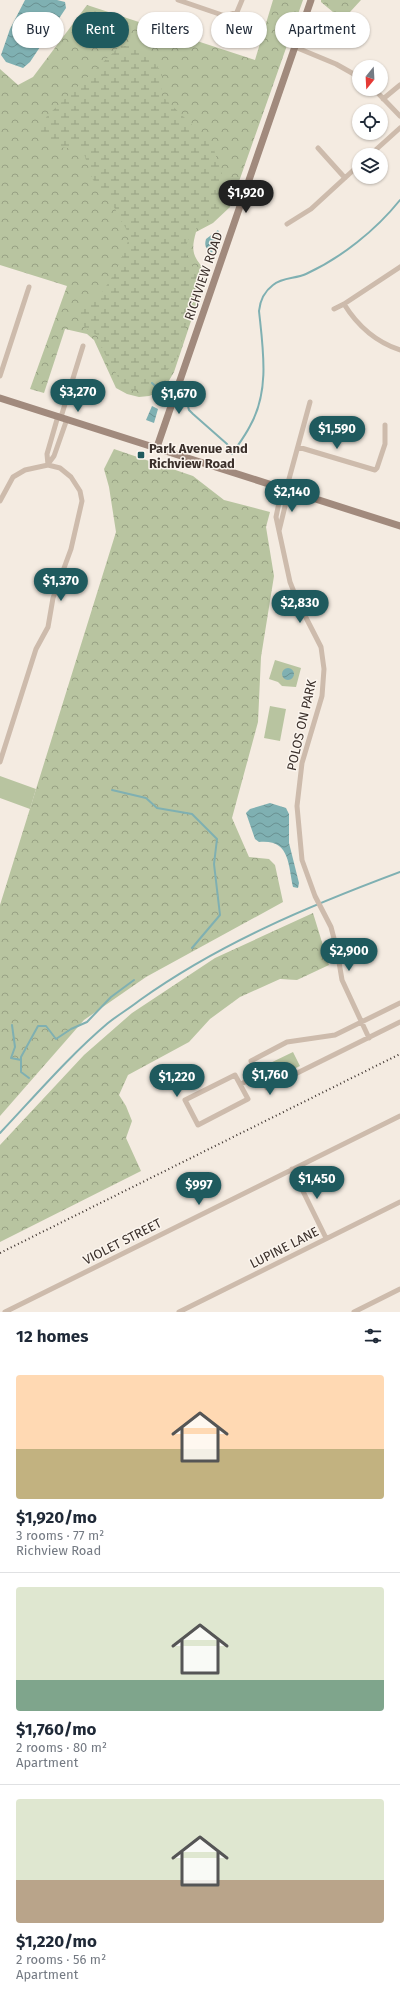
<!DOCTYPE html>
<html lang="en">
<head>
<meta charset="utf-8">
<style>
	:root { --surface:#fff; --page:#f6f6f7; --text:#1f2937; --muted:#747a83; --line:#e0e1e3; --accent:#1f5a5e }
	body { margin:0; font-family:"Fira Sans",sans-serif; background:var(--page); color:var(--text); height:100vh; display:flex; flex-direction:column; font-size:15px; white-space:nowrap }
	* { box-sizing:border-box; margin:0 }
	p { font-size:13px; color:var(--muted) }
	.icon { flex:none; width:22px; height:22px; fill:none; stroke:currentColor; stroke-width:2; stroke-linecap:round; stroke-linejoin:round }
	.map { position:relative; height:1312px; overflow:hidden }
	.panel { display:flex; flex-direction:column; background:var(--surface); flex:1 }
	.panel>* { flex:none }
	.banner { position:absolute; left:12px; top:12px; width:376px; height:36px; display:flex; gap:8px }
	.needle { width:26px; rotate:198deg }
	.controls { position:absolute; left:352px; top:60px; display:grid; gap:8px }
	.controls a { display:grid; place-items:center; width:36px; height:36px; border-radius:50%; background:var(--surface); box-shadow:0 1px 3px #0004; font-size:20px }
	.price { position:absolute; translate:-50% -34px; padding:0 9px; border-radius:14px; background:var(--accent); color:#fff; font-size:13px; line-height:26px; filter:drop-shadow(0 1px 2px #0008) }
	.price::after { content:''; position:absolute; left:50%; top:24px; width:12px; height:9px; margin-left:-6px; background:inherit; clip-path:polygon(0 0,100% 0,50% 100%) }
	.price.current { background:#222; color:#fff }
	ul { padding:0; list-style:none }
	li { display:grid; align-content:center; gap:8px; height:212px; padding:0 16px }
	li+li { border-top:1px solid var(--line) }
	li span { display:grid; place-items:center; height:124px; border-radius:4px; color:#555 }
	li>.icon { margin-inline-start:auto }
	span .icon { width:72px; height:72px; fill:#fffc; stroke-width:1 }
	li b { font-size:17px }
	h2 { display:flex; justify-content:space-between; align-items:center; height:48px; padding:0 16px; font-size:17px }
	.pill { padding:0 14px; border-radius:18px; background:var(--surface); box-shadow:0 1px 3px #0004; font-size:14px; line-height:36px }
	.pill.current { background:var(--accent); color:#fff }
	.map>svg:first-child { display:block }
</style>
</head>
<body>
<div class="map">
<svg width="400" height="1312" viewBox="0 0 400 1312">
	<defs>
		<pattern id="forest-crowns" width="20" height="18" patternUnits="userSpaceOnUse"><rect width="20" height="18" fill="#b8c4a0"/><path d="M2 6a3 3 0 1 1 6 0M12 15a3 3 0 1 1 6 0" fill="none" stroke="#97a083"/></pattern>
		<pattern id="wetland-marsh" width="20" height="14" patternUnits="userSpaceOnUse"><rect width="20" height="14" fill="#b8c4a0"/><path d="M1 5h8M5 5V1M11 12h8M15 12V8" fill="none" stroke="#97a083"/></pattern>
		<pattern id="water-waves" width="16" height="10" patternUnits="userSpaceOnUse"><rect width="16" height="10" fill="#7fb0b2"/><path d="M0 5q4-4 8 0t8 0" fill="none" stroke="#699091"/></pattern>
	</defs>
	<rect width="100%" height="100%" fill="#f4ebe1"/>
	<!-- forest -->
	<path fill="url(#forest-crowns)" d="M273,0H303L230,207L213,223L196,232C190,253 194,257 207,273L174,372L163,391L149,396L139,397L127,394L116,388L94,340L87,334L65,329L44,393L30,389L67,286L0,265V69L18,85L33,77L87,5L255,60Z
		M321,0H361L350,12H333L321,2Z
		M114,449L193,476L224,500L270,512L266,527L274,576L261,657L258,722L232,818L249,857L269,859L275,865L283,902L146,977L84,1020L0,1116V905L116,532L109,487L104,469Z
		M313,913L329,965L297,980L280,979L240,997L210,1019L189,1042L128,1075L119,1095L126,1106L132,1121L126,1138L141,1171L0,1242V1145L84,1055L132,1013L215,958Z"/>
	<!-- wetland -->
	<path fill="url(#wetland-marsh)" d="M120,46H138L149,54L162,74L161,95L212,144L228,192L223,211C206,221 182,232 187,256C188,262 195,269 199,275L177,358L162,377L145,387L132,391L124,388L104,352L97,335C82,327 80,324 80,307L103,291L117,269L130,236L109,198L93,180L84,154L79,148C57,148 51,149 39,129L47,116Z"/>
	<!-- park -->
	<path fill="#b8c4a0" d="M275,660L301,668L296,687L282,686L278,682L269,679Z
		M270,706L286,709L280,741L264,738Z
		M0,776L36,789L30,809L0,798Z
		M293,1052L300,1066L271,1080L264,1066Z"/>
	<!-- water -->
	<path fill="url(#water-waves)" d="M25,0H57L65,2L66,8L30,62L23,68L6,62L1,55L10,29Z
		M218,230L219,232L212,253C206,249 204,246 206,239Z
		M152,406L158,409L154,423L146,420Z
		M282 674a6 6 0 1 1 12 0a6 6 0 1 1-12 0Z
		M270,803L286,808L289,814V843L299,883L298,888L293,887C288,864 290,839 259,842L255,839L246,813L250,809Z"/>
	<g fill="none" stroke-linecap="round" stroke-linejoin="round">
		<!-- stream -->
		<path stroke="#7fb0b2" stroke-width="2" d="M152,383L163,393
			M187,403L189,410L193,414L227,444L232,454
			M232,454C238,445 245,436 250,426C270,391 263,349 259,311C260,301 265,291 273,285C283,277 295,279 306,274C341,258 376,230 400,200
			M112,790L146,798L157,808L192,814L217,839L214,864L220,915L192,948
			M12,1025L15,1047L11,1058L21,1060
			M29,1078L21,1072V1057L38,1026H46L56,1039L71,1029L87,1022L111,997L134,980
			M0,1133C35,1096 69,1056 108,1023C118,1015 130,1008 140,1000C220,943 309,906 400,872"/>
		<!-- street -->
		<path stroke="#cdbbac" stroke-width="5" d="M178,0L225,16L237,12L242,0
			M295,47L336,64L359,77
			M374,89L400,116
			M383,99L400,85
			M318,148L345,178
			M370,155L400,128
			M287,224L311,209L359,165
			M344,304C357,325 376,342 400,350
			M334,309L344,304L400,267
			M0,376L29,287
			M61,417L83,346
			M298,447L375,470L377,468L385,444V425
			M48,464L54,456L67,419
			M48,465L47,454L58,416
			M282,488L276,517L290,582L298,602L321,647L324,669L322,696L302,763L297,806L302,860L315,896L331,927L337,950L342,980L369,1038
			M286,490L310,402
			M0,501L13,477L25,470L48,465L60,468L71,477L80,491L82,501L71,549L53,598L48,627L36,649L0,762
			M279,531L289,490
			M400,1003L335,1035L287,1042L251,1061L267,1088L400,1022
			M235,1075L248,1099L198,1125L185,1100Z
			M241,1084L259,1075
			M292,1169L326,1238
			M5,1312L400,1116
			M179,1312L400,1202
			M354,1312L400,1289"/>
		<!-- secondary -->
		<path stroke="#a18a7d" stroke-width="7" d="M0,398L400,526
			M157,447L311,0"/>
		<!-- rail -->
		<path stroke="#3b302b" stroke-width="2" stroke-dasharray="1 3" stroke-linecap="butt" d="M0,1253L400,1054"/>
	</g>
	<!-- markers -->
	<rect fill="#1f5a5e" stroke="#fbf5ee" stroke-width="1.5" x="137" y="451" width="8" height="8" rx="2"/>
	<g text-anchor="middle" stroke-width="3" stroke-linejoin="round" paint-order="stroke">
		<!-- street labels -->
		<g font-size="13" fill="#3b302b" stroke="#fbf5ee">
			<text transform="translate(203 276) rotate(-71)" y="5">RICHVIEW ROAD</text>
			<text transform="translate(301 725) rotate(-77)" y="5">POLOS ON PARK</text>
			<text transform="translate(122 1241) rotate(-27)" y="5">VIOLET STREET</text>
			<text transform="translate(284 1247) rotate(-27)" y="5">LUPINE LANE</text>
		</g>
		<!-- poi labels -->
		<g font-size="13" font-weight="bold" fill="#3b302b" stroke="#fbf5ee" text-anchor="start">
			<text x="149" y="453">Park Avenue and<tspan x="149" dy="15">Richview Road</tspan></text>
		</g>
	</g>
</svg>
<div class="controls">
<a><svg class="needle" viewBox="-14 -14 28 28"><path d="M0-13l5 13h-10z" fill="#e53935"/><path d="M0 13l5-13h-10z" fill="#747a83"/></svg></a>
<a><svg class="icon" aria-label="locate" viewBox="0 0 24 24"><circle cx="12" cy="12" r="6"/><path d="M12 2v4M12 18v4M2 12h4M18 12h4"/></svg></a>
<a><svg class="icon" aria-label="layers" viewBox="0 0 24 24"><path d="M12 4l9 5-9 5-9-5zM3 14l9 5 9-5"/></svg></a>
</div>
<b class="price current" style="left:246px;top:214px">$1,920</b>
<b class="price" style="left:78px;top:413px">$3,270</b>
<b class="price" style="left:179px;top:415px">$1,670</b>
<b class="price" style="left:337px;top:450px">$1,590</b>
<b class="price" style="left:292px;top:513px">$2,140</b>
<b class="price" style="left:61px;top:602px">$1,370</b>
<b class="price" style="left:300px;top:624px">$2,830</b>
<b class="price" style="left:349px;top:972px">$2,900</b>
<b class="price" style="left:270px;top:1096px">$1,760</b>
<b class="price" style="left:177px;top:1098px">$1,220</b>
<b class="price" style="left:317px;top:1200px">$1,450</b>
<b class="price" style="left:199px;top:1206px">$997</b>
<div class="banner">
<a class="pill">Buy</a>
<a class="pill current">Rent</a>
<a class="pill">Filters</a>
<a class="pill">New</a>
<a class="pill">Apartment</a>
</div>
</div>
<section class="panel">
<h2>12 homes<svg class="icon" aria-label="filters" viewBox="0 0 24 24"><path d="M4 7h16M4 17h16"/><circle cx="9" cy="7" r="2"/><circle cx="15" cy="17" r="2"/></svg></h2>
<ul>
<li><span style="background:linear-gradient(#ffd9b3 60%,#c2b280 0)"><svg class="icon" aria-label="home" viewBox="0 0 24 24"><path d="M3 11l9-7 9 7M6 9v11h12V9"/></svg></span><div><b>$1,920/mo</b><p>3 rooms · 77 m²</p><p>Richview Road</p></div></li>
<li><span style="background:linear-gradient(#dfe7d0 75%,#7fa58c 0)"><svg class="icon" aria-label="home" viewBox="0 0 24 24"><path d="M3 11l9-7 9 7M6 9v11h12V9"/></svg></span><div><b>$1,760/mo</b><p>2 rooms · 80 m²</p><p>Apartment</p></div></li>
<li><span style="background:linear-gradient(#dfe7d0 65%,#b9a48a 0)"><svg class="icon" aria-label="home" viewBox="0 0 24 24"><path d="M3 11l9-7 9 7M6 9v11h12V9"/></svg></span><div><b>$1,220/mo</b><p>2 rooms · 56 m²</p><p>Apartment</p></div></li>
</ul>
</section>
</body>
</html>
